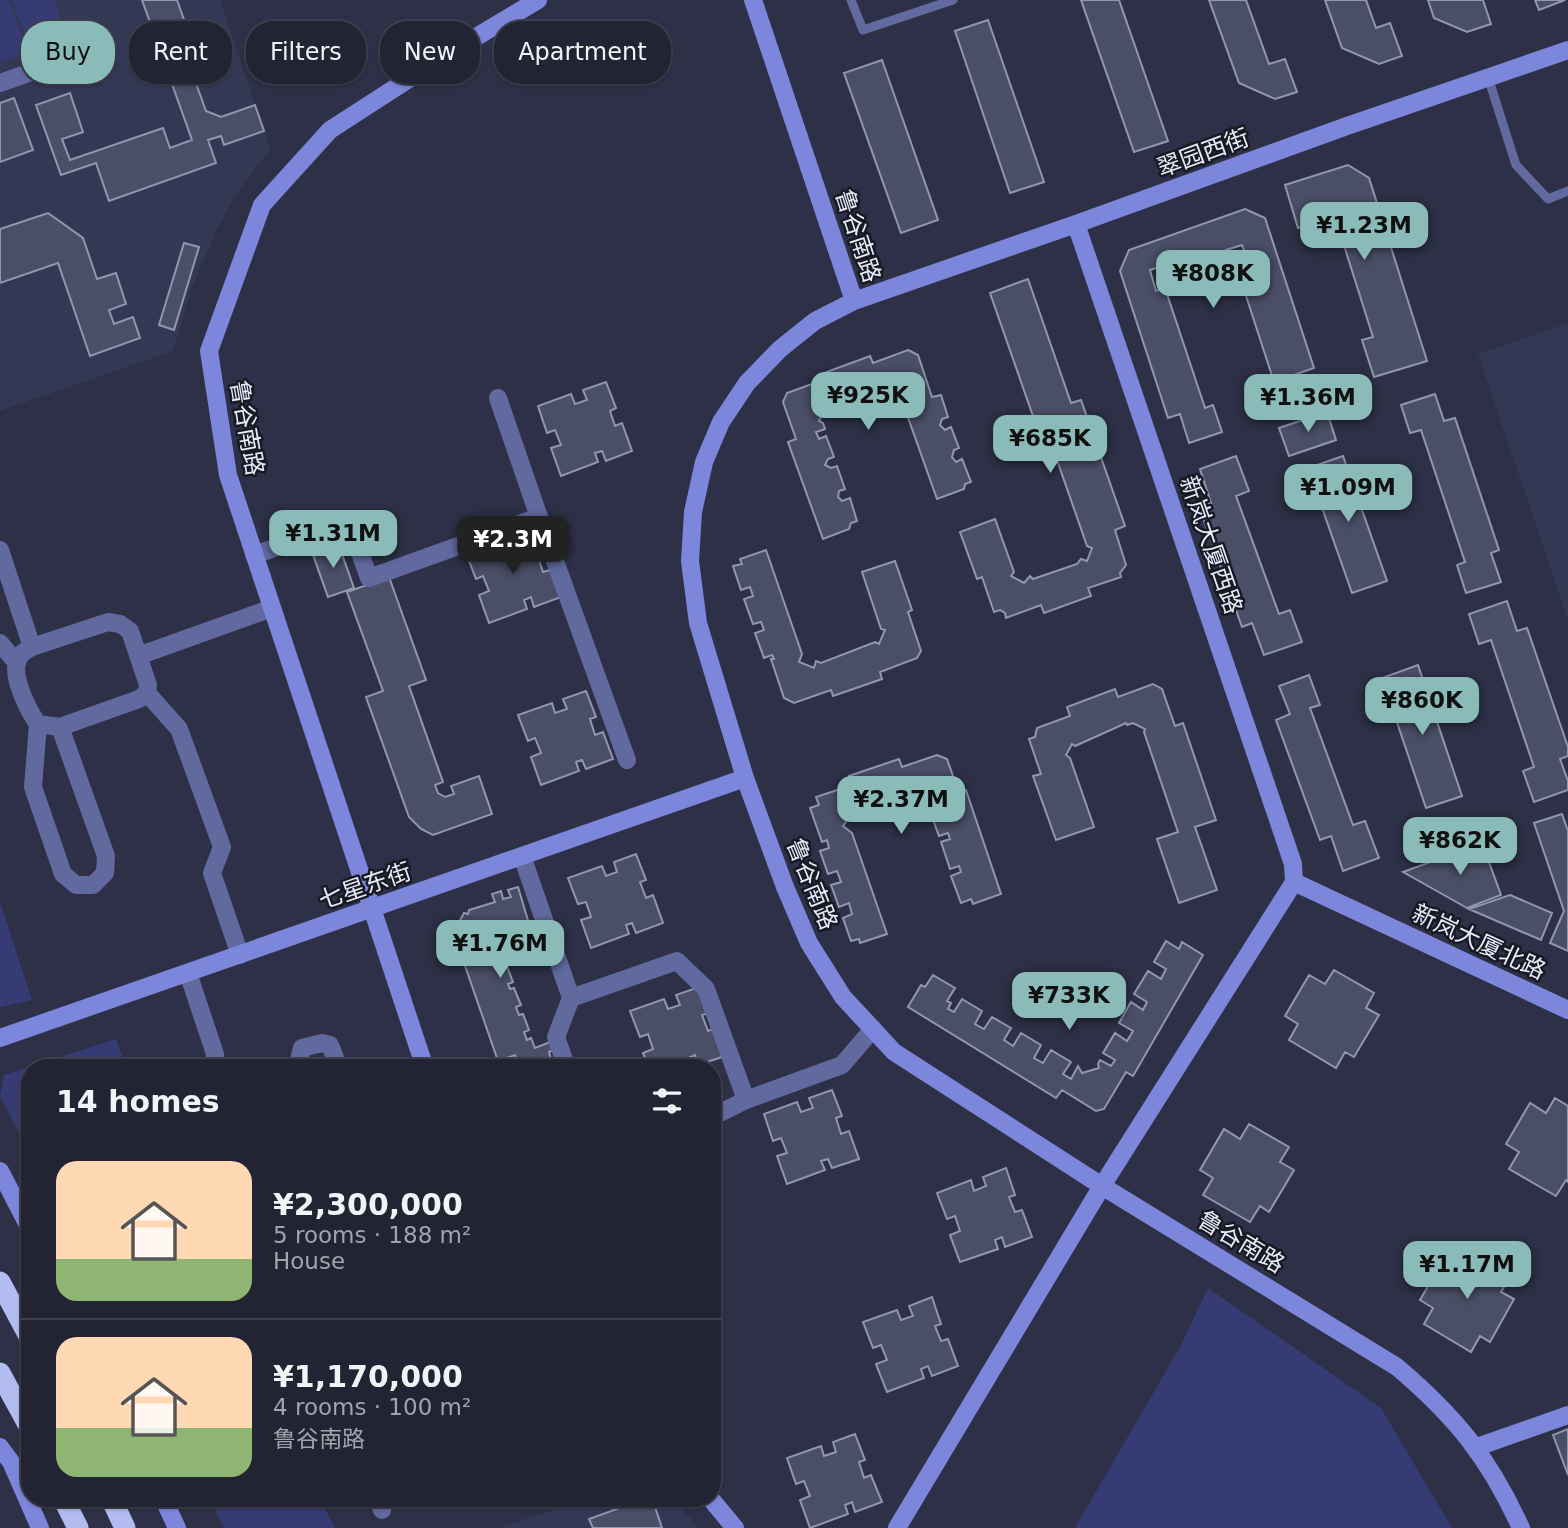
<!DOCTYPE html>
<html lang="en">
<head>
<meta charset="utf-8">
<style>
	:root { --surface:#222434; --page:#2e3040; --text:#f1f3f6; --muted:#a2a4ac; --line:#3f414f; --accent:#8bbbb9 }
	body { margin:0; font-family:"DejaVu Sans","Noto Sans SC",sans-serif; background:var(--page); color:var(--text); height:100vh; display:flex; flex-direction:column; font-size:26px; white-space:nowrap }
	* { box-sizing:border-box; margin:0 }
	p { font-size:23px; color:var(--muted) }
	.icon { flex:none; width:38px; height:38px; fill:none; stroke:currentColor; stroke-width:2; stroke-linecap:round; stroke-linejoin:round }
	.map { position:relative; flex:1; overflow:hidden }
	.side { position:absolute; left:21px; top:1059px; width:700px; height:448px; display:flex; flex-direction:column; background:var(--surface); border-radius:28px; box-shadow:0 2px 5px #0004,0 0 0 2px var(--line) }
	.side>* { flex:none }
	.guide { position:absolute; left:21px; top:21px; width:700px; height:63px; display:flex; gap:14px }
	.price { position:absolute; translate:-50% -60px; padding:0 16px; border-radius:14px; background:var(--accent); color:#111; font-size:23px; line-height:46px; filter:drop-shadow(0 2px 4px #0008) }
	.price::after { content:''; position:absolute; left:50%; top:42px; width:21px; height:16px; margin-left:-10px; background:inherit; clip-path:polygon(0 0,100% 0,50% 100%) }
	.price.current { background:#222; color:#fff }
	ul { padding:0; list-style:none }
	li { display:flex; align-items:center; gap:21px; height:175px; padding:0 35px }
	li+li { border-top:2px solid var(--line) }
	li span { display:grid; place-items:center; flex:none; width:196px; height:140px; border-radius:21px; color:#555 }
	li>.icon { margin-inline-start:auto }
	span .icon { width:84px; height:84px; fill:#fffc; stroke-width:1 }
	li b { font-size:30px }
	h2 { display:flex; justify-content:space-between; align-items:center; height:84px; padding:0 35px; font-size:30px }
	.pill { padding:0 24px; border-radius:28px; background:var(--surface); box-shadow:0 2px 5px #0004,0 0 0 2px var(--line); font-size:24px; line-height:63px }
	.pill.current { background:var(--accent); color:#111 }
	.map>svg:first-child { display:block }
</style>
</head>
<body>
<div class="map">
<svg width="1568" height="1528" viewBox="0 0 1568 1528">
	<rect width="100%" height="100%" fill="#2d3046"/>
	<!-- built -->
	<path fill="#333854" d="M0,0H220L270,149L234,197L216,231L191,290L173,351L0,411Z
		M1568,323V620L1478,354Z
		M588,1498H672L699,1528H499Z"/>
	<!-- green -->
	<path fill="#363c73" d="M0,0H9L28,52L0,62Z
		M12,0H54L64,27L27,40Z
		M0,902L32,1000L0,1007Z
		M116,1039L126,1067L30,1068V1153L0,1096L4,1075Z
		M1208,1288L1381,1408L1452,1528H1075L1180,1347Z
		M209,1498H320L335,1528H224Z"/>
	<!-- building -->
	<path fill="#4a4e66" stroke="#9196b1" stroke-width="2" d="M142,0H177L187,28L177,31L206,111L221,117L255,105L264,131L224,145L221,136L208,140L216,163L109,201L96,163L61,175L36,105L70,93L83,132L62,139L70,160L163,128L170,148L192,140Z
		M1081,0H1119L1168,141L1134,152Z
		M1209,0H1246L1269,64L1285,59L1297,92L1275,99L1239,83Z
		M1325,0H1366L1376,28L1390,23L1402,56L1379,64L1342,48Z
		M1428,0H1483L1491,24L1467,32L1434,18Z
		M1535,0H1565L1539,10Z
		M988,20L1044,182L1010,193L955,31Z
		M882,60L938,220L901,233L844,73Z
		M14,98L33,150L0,162V103Z
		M1348,165L1369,178L1427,361L1374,377L1362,340L1373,337L1335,217L1298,228L1285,185Z
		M1245,209L1265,218L1314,368L1274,382L1235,262L1247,259L1242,245L1226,250L1229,258L1208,264L1206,257L1193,261L1195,268L1175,275L1172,263L1150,270L1156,291L1165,288L1205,408L1213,405L1222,432L1189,443L1180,414L1168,418L1120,271L1129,250Z
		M48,213L83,238L97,279L116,273L126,304L109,310L114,324L133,317L140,338L90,356L58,263L0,283V229Z
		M184,243L199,247L174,330L159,325Z
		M1028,279L1071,403L1081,400L1125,526L1115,530L1126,565L1120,573L1121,577L1088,588L1091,596L1044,613L1041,605L1006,618L1005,613L1000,610L994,612L982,577L977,579L960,532L995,519L1014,572L1011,576L1024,583L1030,576L1033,579L1077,564L1081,559L1087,561L1092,548L1087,546L1042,417L1034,419L990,293Z
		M908,350L918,355L932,397L941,395L948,417L942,419L940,425L945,430L951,427L959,448L954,450L952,457L956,462L962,459L971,482L965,484L964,489L937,499L900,395L902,391L889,386L887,389L827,410L825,408L819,421L823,423L825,429L816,432L819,439L826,436L834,457L828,459L825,465L831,468L837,466L845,489L839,491L838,497L842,501L850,498L857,521L851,523L849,529L823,539L788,442L796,439L783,402L787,393L823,380L821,374L870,356L873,363Z
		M606,382L616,408L610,411L615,426L622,423L632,451L606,461L602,451L595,453L598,462L561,476L551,448L561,445L555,430L547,433L538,406L571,394L575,404L587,400L583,390Z
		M1435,394L1444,421L1455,418L1499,550L1491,553L1501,582L1466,593L1457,565L1465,562L1421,430L1410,433L1401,405Z
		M1327,412L1336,440L1289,456L1279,428Z
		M1236,456L1249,491L1236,496L1279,614L1290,610L1302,642L1264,655L1252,623L1242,627L1199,507L1211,503L1200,469Z
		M1343,456L1387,581L1352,593L1308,468Z
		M534,528L544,555L538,557L543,572L550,570L561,597L534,607L531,597L524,600L527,609L489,623L479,595L489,591L483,576L476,579L466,553L500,540L503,551L515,546L512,537Z
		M338,543L354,588L328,597L312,552Z
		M766,550L802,654L799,662L814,668L816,661L821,663L875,642L879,644L885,630L881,629L862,572L895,561L912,610L908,612L921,651L917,658L880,672L882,679L833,696L831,690L794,703L784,698L771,659H774L772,655L764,658L755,633L764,630L761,622L753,624L744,599L753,596L750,587L741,590L733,566L742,564L740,559Z
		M389,577L426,680L409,686L443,782L435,785L438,793L445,797L454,794L451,786L479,776L492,814L433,835L421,829L409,817L366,697L383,691L347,592Z
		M1507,601L1517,631L1527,628L1568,747V756L1560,759L1568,781V790L1534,802L1523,771L1534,767L1491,640L1479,644L1469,614Z
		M1418,665L1462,796L1426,808L1382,678Z
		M1309,675L1320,705L1310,708L1353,825L1365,821L1379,858L1343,871L1331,836L1320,840L1276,720L1290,714L1279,686Z
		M1153,684L1162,689L1175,726L1183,723L1216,820L1195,827L1217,890L1179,903L1157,839L1178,832L1144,732L1145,729L1133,723L1127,725L1126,723L1075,746L1072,744L1066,755L1070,758L1094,827L1056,840L1033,776L1041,774L1029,739L1035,737L1037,728L1070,716L1067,707L1115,689L1118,697Z
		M586,691L596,717L590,719L595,735L603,732L613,759L586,769L582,760L576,762L579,771L541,785L531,757L541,753L535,738L528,741L518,715L552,703L555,713L567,709L563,699Z
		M937,755L947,759L959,793L966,790L1001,894L973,904L971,899L961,903L951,876L961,872L959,866L950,869L941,842L950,839L948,833L939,836L929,809L930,798L918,791L916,794L855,815L852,813L843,826L852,833L887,934L860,943L859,939L851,941L843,918L852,914L849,903L839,907L831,885L841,882L837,871L828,874L820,851L829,848L827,840L822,842L810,808L819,805L816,797L852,785L849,776L899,759L902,767Z
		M1562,814L1568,831V951L1550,943L1564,911L1534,823Z
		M1482,843L1501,895L1467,908L1403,872Z
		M636,854L646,880L640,882L646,898L653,895L663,923L636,933L632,923L626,925L629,934L591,948L581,920L591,917L586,902L578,904L568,878L602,866L606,876L617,872L614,862Z
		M518,887L530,927L522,929L520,924L513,926L515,933L507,936L505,929L493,933L490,938L494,950L501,947L505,957L499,959L502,966L506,964L513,982L508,984L510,989L514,988L521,1005L516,1007L519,1015L523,1014L529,1030L524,1032L527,1040L531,1038L535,1048L550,1042L553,1050L549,1052L551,1059L556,1057L560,1068H519L515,1055L498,1061L463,960L469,958L466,950L463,951L457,936L461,931L456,928L464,913L468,914L469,910L495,902L492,894L501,891L503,899L511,897L508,890Z
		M1510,895L1552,913L1541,940L1469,909Z
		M1166,941L1179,949L1182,942L1203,955L1133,1076L1126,1072L1104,1109L1096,1111L1062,1090L1056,1098L908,1007L921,985L925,987L933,975L955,988L947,1001L951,1003L948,1009L954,1012L962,999L982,1011L975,1024L984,1029L992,1017L1011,1028L1004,1040L1013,1046L1021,1033L1041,1045L1034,1058L1043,1063L1051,1050L1071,1062L1063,1074L1071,1079L1078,1066L1082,1073L1099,1068L1098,1064L1100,1060L1111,1066L1115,1060L1103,1053L1115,1033L1127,1041L1133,1031L1119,1023L1131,1002L1143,1010L1147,1002L1134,994L1148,971L1161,979L1166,969L1154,962Z
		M1334,970L1374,993L1366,1008L1379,1015L1354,1057L1345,1052L1336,1068L1289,1040L1298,1024L1285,1016L1309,975L1325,984Z
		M699,987L708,1013L702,1015L708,1031L715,1028L725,1056L698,1065L695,1055L688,1058L691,1067L689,1068H649L643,1053L653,1049L648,1034L640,1037L630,1011L664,999L668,1009L680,1005L676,995Z
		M832,1090L842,1116L836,1118L841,1134L849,1131L859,1159L832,1168L828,1159L821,1161L825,1170L787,1184L777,1156L787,1153L781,1138L773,1141L764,1114L797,1102L801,1112L813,1108L809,1098Z
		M1555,1098L1568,1106V1182L1566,1180L1556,1196L1509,1169L1519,1152L1506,1144L1530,1103L1546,1113Z
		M1249,1124L1289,1147L1280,1162L1294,1170L1269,1212L1260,1206L1250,1222L1203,1195L1213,1178L1200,1170L1224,1129L1240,1139Z
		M1006,1168L1015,1195L1009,1197L1015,1212L1022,1210L1032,1237L1005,1247L1002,1237L995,1240L998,1249L960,1262L950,1235L960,1231L955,1216L947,1219L937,1193L971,1180L974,1191L986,1186L983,1177Z
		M1469,1253L1510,1277L1501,1292L1514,1299L1490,1342L1480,1336L1471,1352L1424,1324L1433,1308L1420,1300L1444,1259L1461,1268Z
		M932,1297L941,1324L935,1326L941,1341L948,1339L958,1366L932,1376L928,1366L921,1369L924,1378L887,1392L876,1364L887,1360L881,1345L873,1348L863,1322L897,1310L901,1320L913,1316L909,1306Z
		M1568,1429V1475L1553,1435Z
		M855,1434L865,1460L859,1462L864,1478L871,1475L882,1502L855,1512L852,1502L845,1505L848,1514L810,1528L800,1500L810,1496L804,1481L796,1484L787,1458L821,1446L824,1456L836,1452L833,1442Z
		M647,1498H652L662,1528H593L589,1519Z"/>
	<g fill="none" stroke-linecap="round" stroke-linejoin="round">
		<!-- lane -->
		<path stroke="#61699e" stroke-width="9" d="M851,0L863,30L953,0
			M1488,77L1516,165L1548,199L1568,191"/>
		<!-- street -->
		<path stroke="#61699e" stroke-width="18" d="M0,83L77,56
			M498,398L539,517L627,760
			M0,550L32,647
			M254,555L349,522L369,578L539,517
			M108,622L120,624L130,631L148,685L147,693L139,699L60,727L38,724C29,712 12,678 17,663C19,654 25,651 32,647Z
			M0,643L17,663
			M138,656L272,608
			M147,693L179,729L222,847L212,873L240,955
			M38,724L33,787L63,874L76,885H93L105,873L106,856L60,727
			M522,856L571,998L556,1037L567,1068
			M188,973L215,1054V1068
			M571,998L677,961L706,989L746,1100
			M297,1068L302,1048L322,1043L330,1045L339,1068
			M712,1117L746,1100L842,1065L873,1029
			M377,1498L382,1510"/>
		<!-- secondary -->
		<path stroke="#7c87db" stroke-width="18" d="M753,0L854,301
			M1076,224L1293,864L1294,882
			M1294,882L1568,1010
			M0,1038L745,778
			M425,1068L228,475L209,351L262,205L330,130L446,55L538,0
			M0,1171L30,1229
			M0,1447L11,1462L40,1528
			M1477,1447L1568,1415
			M163,1498L177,1528
			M710,1498L735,1528
			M897,1528L1102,1186L1294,882
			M1521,1528C1489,1458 1456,1417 1397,1367L1102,1186L894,1052L843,997L809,943L785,887L745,778L698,623L690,561L693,512L704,462L721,422L747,383L780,349L815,321L854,301L1076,224L1347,126L1568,50"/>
		<!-- highway -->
		<path stroke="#b3bcf0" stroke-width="21" d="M0,1282L30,1338
			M0,1373L30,1428
			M63,1498L78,1528
			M111,1498L125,1528"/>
	</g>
	<g text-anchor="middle" stroke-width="5" stroke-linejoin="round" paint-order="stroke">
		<!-- street labels -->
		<g font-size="24" fill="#e7eaf8" stroke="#171923">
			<text transform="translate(1203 153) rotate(-20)" y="8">翠园西街</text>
			<text transform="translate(858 236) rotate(72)" y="8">鲁谷南路</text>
			<text transform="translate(247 428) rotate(80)" y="8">鲁谷南路</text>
			<text transform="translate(1211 545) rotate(71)" y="8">新岚大厦西路</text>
			<text transform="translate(812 884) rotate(68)" y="8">鲁谷南路</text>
			<text transform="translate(365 886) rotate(-19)" y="8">七星东街</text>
			<text transform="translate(1479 942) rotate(25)" y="8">新岚大厦北路</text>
			<text transform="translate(1241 1242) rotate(31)" y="8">鲁谷南路</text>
		</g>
	</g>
</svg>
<b class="price" style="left:1364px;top:262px">¥1.23M</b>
<b class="price" style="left:1213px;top:310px">¥808K</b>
<b class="price" style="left:868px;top:432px">¥925K</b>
<b class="price" style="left:1308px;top:434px">¥1.36M</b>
<b class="price" style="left:1050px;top:475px">¥685K</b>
<b class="price" style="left:1348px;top:524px">¥1.09M</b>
<b class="price" style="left:333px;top:570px">¥1.31M</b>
<b class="price current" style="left:513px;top:576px">¥2.3M</b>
<b class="price" style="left:1422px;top:737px">¥860K</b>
<b class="price" style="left:901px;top:836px">¥2.37M</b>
<b class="price" style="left:1460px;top:877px">¥862K</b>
<b class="price" style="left:500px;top:980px">¥1.76M</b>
<b class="price" style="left:1069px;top:1032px">¥733K</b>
<b class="price" style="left:1467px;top:1301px">¥1.17M</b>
<div class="guide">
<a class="pill current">Buy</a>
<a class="pill">Rent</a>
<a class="pill">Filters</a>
<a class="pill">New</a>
<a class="pill">Apartment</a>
</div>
<section class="side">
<h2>14 homes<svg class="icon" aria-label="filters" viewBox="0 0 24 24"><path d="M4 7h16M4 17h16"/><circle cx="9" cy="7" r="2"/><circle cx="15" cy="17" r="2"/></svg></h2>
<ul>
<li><span style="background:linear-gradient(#ffd9b3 70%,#8fb573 0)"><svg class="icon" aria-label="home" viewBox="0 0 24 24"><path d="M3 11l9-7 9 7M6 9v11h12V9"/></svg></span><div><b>¥2,300,000</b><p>5 rooms · 188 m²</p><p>House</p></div></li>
<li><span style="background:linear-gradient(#ffd9b3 65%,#8fb573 0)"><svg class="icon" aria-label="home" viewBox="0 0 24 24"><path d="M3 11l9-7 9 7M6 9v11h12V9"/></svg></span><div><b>¥1,170,000</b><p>4 rooms · 100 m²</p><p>鲁谷南路</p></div></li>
</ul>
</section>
</div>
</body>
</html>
